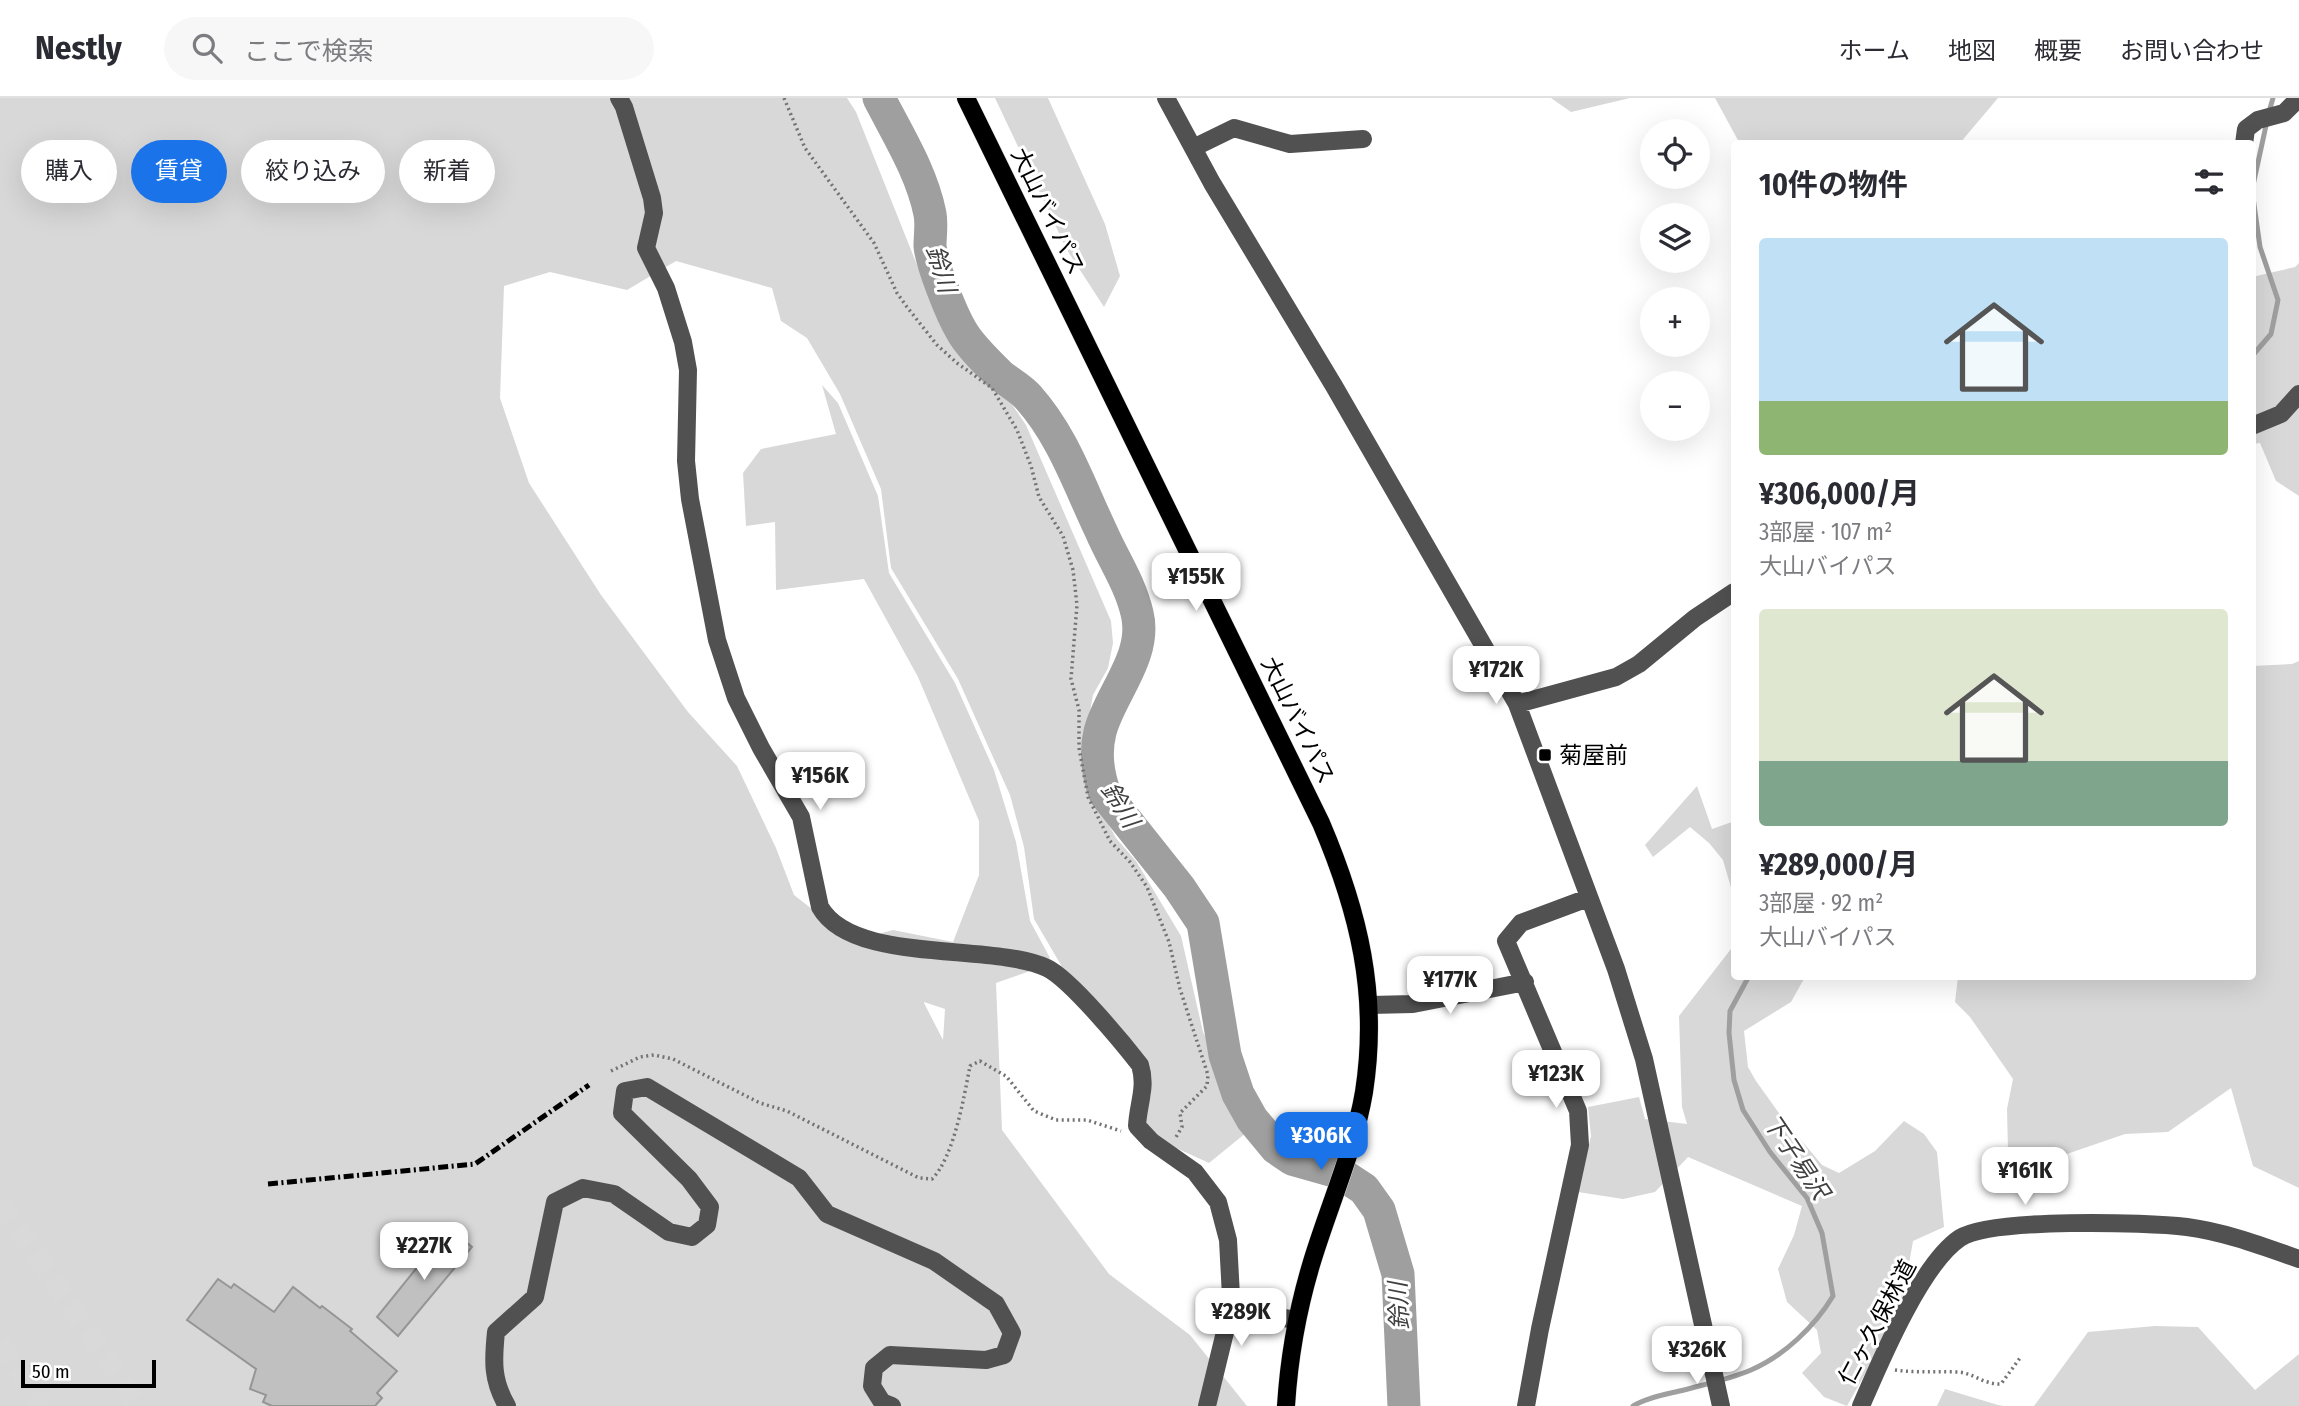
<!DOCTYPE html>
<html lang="ja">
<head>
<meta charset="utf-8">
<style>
	:root { --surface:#fff; --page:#f7f7f7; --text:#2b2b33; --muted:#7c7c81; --line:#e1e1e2; --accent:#1a73e8 }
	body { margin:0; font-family:"Fira Sans Condensed","Noto Sans JP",sans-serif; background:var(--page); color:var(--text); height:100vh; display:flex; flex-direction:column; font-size:26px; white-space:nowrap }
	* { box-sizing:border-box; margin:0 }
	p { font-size:23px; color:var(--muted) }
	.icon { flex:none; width:38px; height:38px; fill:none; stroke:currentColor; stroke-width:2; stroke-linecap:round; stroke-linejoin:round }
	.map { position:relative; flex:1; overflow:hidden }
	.panel { position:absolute; left:1731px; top:42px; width:525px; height:840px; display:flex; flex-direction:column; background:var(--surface); border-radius:7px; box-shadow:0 7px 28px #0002 }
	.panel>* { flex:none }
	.top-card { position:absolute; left:21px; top:42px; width:665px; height:63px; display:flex; gap:14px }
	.buttons { position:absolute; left:1640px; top:21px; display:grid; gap:14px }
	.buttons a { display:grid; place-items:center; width:70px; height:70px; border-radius:50%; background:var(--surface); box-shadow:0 7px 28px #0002; font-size:35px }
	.scale { position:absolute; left:21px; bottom:18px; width:135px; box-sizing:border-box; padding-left:7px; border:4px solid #000; border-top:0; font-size:19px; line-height:24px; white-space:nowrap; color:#000; -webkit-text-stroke:5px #fff; paint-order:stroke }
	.price { position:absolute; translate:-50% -60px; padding:0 16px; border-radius:14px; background:#fff; color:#222; font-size:23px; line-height:46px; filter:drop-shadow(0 2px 4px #0008) }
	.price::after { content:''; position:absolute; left:50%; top:42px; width:21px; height:16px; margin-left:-10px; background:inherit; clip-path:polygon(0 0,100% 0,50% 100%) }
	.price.selected { background:var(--accent); color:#fff }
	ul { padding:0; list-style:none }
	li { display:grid; align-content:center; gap:14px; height:371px; padding:0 28px }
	li span { display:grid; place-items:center; height:217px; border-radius:7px; color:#555 }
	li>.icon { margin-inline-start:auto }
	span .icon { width:126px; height:126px; fill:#fffc; stroke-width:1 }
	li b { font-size:30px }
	h2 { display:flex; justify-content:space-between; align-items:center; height:84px; padding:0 28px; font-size:30px }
	.chip { padding:0 24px; border-radius:32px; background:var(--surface); box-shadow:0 7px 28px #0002; font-size:24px; line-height:63px }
	.chip.selected { background:var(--accent); color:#fff }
	header { display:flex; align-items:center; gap:42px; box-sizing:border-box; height:98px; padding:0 35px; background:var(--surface); border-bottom:2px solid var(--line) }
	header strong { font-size:33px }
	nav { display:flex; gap:38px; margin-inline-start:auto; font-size:24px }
	.search { width:490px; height:63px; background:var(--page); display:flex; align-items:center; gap:18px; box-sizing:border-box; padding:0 24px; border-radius:38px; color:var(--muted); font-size:26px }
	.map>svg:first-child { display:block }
</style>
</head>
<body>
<header>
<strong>Nestly</strong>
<div class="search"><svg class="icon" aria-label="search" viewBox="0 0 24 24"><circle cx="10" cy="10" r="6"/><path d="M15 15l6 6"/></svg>ここで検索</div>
<nav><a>ホーム</a><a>地図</a><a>概要</a><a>お問い合わせ</a></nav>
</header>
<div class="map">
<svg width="2299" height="1308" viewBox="0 0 2299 1308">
	<rect width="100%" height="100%" fill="#fff"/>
	<!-- green -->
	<path fill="#d8d8d8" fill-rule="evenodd" d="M0,0H847L856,14L917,167L958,245L998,286L1026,327L1111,523L1113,545L1108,570L1093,597L1087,629L1086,659L1092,687L1100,711L1116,740L1136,763L1181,838L1203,934L1252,1030L1209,1065L1163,1044L1148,1031L1143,1016L1151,997V977L1065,874L1034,821L1024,749L1010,697L958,581L891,470L881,391L840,296L807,240L781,223L772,190L676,163L627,192L550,174L504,188L500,300L529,385L601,497L688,614L737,668L776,750L794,797L853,843L893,832L953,844L979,777V723L918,579L864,481L776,492L775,424L746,428L743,375L761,351L836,336L822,287L838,305L878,398L889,475L955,585L994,672L1016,744L1030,823L1050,860L1030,873L996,885L1002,1032L1109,1176L1190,1237L1247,1308H0ZM924,904L945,911L943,942L924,905Z
		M995,0H1048L1105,126L1120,178L1104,209L1067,152Z
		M1551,0H1630L1571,14Z
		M1715,0H1998L1960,45L1740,46Z
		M2299,165V398L2276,383L2260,345L2252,346V179L2295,169Z
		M2299,563V1090L2253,1068L2231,990L2168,1034L2125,1036L2064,1057H2028L2008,1053L2007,1011L2013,981L1970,919L1955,904L1958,879L2252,878V568L2292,566Z
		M1697,688L1712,731L1732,724L1734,719V800L1723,762L1709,745L1690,729L1653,759L1645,747Z
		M1734,847V878L1805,879L1791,904L1744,933L1748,969L1756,983L1781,1018L1822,1067L1839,1075L1875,1053L1904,1023L1924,1036L1937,1054L1944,1129L1913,1143L1904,1195L1874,1260L1847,1308L1824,1299L1802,1275L1821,1255L1817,1232L1787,1204L1778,1171L1794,1137L1802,1108L1688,1059L1655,1094L1623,1101L1578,1094L1591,1038L1588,1009L1639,999L1645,1021L1687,1026L1682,1009L1679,918Z
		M2155,1228L2198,1229L2255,1292L2299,1256V1308H2034L2088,1234Z
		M1945,1291L1998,1307L2004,1308H1937Z"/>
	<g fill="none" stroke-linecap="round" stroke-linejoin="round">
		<!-- stream -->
		<path stroke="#9f9f9f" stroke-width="5" d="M2269,14L2273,0
			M2252,258L2271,236L2278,202L2260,149L2252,92L2267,23
			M1633,1308C1647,1299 1668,1296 1684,1292C1706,1286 1730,1281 1751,1272C1784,1258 1815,1228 1833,1198L1822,1135L1807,1100L1770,1054L1743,1012L1734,982L1729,935L1730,913L1749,878"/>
		<!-- river -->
		<path stroke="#9f9f9f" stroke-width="33" d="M879,0C898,37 922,75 930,116C932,126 930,137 930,148C932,167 951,215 961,232C969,247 987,264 999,276C1008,284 1020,290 1028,299C1063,338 1079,387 1101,433C1113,461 1130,485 1137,515C1148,558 1109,597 1100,634C1095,654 1098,677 1105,696L1179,789L1203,825L1225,957L1238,996L1252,1021L1276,1050L1292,1061L1338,1074L1364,1091L1379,1112L1398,1176L1404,1308"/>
	</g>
	<!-- building -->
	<path fill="#c0c0c0" stroke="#959595" stroke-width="2" d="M449,1130L472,1149L398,1238L377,1219Z
		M218,1181L231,1190L234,1186L274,1214L293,1189L320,1210L322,1208L352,1231L350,1233L397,1273L377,1295L382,1300L375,1308H272L263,1304L266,1297L250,1291L256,1271L187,1222Z"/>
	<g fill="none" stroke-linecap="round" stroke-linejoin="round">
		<!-- highway-tunnel -->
		<path stroke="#d9d9d9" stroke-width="21" stroke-dasharray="21 10" stroke-linecap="butt" d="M0,1104L139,1308
			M0,1244L44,1308"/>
		<defs>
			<path id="major" d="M966,0L1321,725C1359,814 1379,897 1364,994C1354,1053 1328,1110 1311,1167C1297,1214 1289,1260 1286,1308"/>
		</defs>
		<!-- major casing -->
		<use href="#major" stroke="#dbdbdb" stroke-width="19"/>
		<!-- path -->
		<path stroke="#737373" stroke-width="3.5" stroke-dasharray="2 3.5" stroke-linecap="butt" d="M784,0L805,50L874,145L897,195L907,209L937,247L957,265L992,290L1017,332L1031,368L1039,399L1063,438L1073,472L1077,507L1071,581L1079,612V650L1088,699L1110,743L1130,764L1147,789L1169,844L1180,891L1208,977L1207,988L1180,1015L1182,1029L1176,1039
			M611,973L640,959L654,957L673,961L760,1005L787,1013L919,1080L932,1081C954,1059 964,999 970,968L980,963L1006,978L1034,1013L1056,1022H1087L1121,1033
			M1895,1272C1916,1275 1936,1273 1958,1274C1973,1275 1985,1287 2001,1286L2020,1260"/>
		<!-- minor -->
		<path stroke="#515151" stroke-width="18" d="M619,0L624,9L652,100L654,115L646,150L666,190L683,244L688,272L686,363L690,401L717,542L736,600L761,650L801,719L820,809C853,867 991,844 1047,870C1070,881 1123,945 1140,967C1147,989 1138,1006 1137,1028L1151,1043L1195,1074L1218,1104L1228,1142L1232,1217
			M1166,0L1212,85L1334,288L1517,606L1616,871L1644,961L1721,1308
			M2244,46L2246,31L2258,22L2284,15L2299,0
			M1193,50L1234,30L1290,46L1363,41
			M2252,328L2281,316L2299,296
			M1517,606L1616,579L1639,566L1695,520L1734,494
			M1370,907L1413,906L1525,884
			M507,1308C492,1282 493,1263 496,1234L535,1199L555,1104L583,1090L614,1096L669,1134L692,1139L707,1127L710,1109L689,1081L622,1015L625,993L647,989L799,1080L827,1116L934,1163L996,1206L1012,1235L1004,1257L986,1262L890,1257L874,1270L872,1288L882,1304L892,1308
			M1207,1308L1226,1230L1232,1217L1260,1216L1296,1222
			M1526,1308L1540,1231L1580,1047L1578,1013L1506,843L1521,825L1588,800
			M1861,1308C1880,1264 1921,1166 1960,1140C1991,1120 2146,1124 2187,1129C2225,1134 2262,1148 2299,1161"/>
		<!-- major -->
		<use href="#major" stroke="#000" stroke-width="18"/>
		<!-- rail -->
		<path stroke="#000" stroke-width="5" stroke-dasharray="10 3.5 2 3.5" stroke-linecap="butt" d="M268,1086L475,1066L589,987"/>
	</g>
	<!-- markers -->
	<rect fill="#000" stroke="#fff" stroke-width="2.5" x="1538" y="650" width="14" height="14" rx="3.5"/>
	<g text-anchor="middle" stroke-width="6" stroke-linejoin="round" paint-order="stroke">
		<!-- street labels -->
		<g font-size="23" fill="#000" stroke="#fff">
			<text transform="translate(1048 113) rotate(64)" y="8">大山バイパス</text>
			<text transform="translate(1298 622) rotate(64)" y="8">大山バイパス</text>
			<text transform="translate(1877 1224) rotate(-62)" y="8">仁ヶ久保林道</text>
		</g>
		<!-- poi labels -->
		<g font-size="23" fill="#000" stroke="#fff" text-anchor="start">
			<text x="1559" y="665">菊屋前</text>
		</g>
		<!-- water labels -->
		<g font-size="24" font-style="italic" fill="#404040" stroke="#fff">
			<text transform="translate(941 171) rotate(73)" y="8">鈴川</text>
			<text transform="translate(1120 707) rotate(58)" y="8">鈴川</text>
			<text transform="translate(1796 1059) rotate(56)" y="8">下子易沢</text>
			<text transform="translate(1399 1208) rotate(-93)" y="8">鈴川</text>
		</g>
	</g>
</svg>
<div class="buttons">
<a><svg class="icon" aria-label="locate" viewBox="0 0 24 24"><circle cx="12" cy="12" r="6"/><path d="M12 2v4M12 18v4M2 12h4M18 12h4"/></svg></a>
<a><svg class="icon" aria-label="layers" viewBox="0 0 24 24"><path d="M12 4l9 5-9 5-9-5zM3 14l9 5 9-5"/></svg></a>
<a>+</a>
<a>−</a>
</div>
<div class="scale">50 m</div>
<b class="price" style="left:1196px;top:515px">¥155K</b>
<b class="price" style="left:1496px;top:608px">¥172K</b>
<b class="price" style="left:820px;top:714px">¥156K</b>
<b class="price" style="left:1450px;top:918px">¥177K</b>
<b class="price" style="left:1556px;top:1012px">¥123K</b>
<b class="price selected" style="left:1321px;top:1074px">¥306K</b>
<b class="price" style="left:2025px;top:1109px">¥161K</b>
<b class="price" style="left:424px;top:1184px">¥227K</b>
<b class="price" style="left:1241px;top:1250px">¥289K</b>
<b class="price" style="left:1697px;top:1288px">¥326K</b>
<div class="top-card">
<a class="chip">購入</a>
<a class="chip selected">賃貸</a>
<a class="chip">絞り込み</a>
<a class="chip">新着</a>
</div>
<section class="panel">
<h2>10件の物件<svg class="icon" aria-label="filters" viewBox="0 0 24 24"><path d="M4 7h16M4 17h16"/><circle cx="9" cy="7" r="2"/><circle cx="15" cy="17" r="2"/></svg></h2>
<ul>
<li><span style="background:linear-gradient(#bfe0f5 75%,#8fb573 0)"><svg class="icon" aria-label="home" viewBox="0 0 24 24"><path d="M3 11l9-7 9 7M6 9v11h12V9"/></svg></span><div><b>¥306,000/月</b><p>3部屋 · 107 m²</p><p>大山バイパス</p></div></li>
<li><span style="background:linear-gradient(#dfe7d0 70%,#7fa58c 0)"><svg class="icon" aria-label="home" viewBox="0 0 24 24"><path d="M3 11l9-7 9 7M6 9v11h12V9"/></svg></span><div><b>¥289,000/月</b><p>3部屋 · 92 m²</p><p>大山バイパス</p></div></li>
</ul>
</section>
</div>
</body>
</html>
